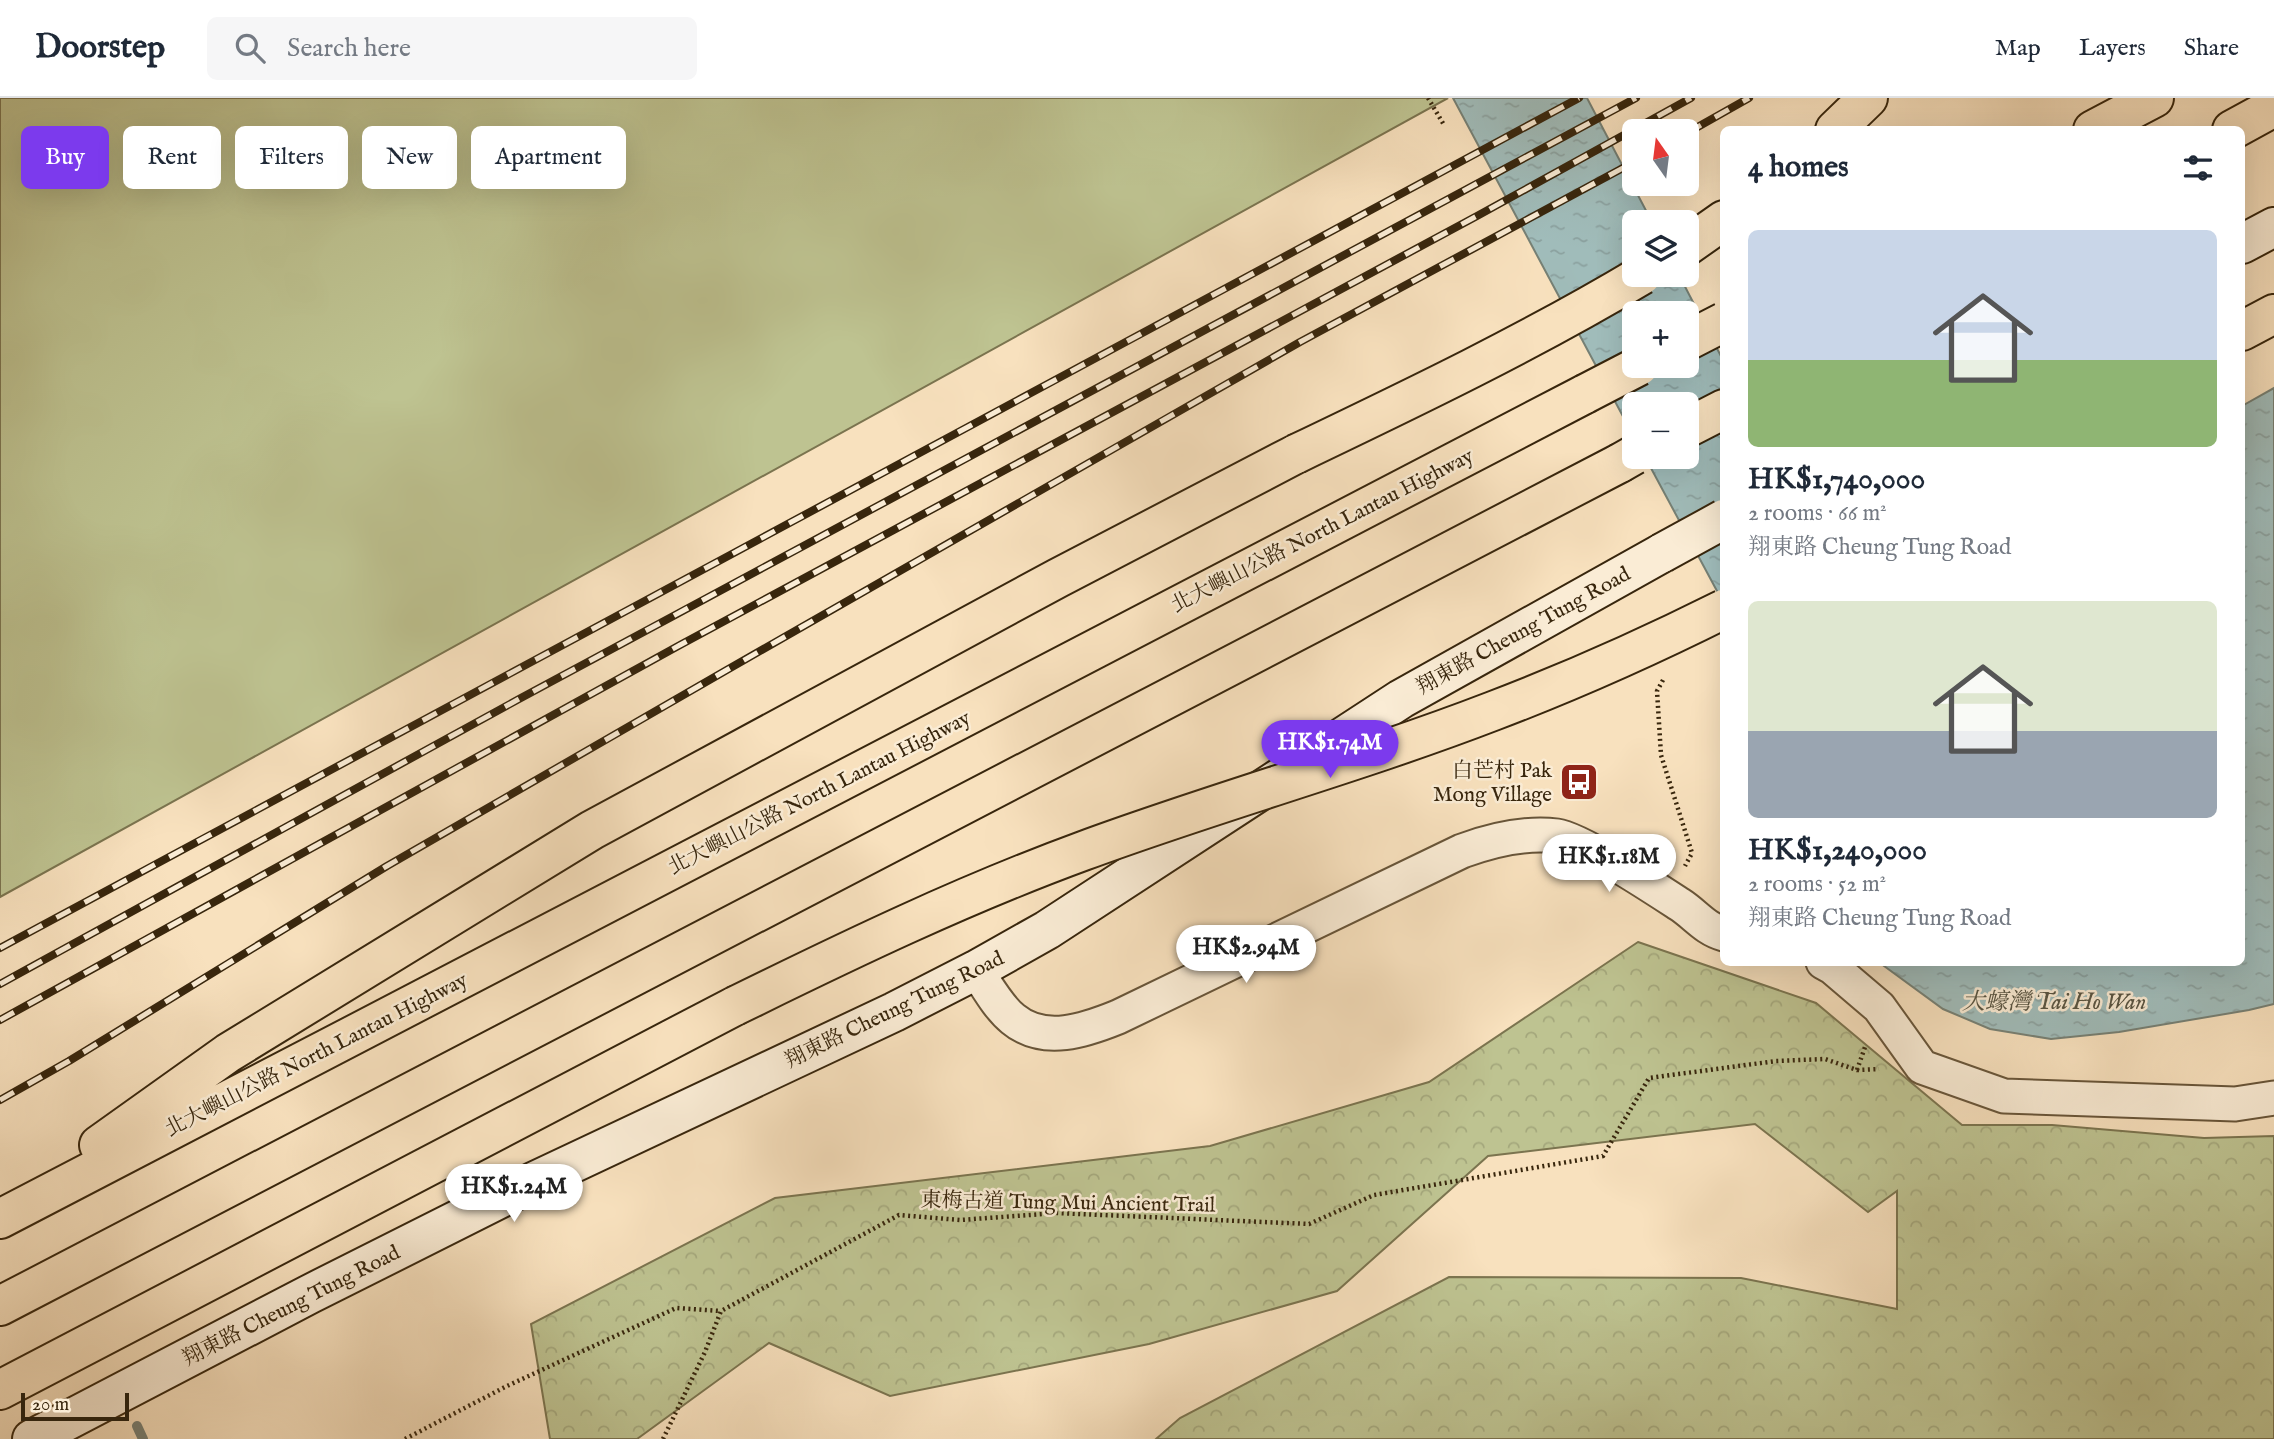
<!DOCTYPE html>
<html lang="en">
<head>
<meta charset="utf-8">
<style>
	:root { --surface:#fff; --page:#f6f6f7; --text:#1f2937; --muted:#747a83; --line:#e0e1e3; --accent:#7c3aed }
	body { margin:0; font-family:"IM FELL English","Noto Serif TC",serif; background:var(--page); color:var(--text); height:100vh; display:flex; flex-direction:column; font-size:26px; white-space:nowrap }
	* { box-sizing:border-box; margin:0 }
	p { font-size:23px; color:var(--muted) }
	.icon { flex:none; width:38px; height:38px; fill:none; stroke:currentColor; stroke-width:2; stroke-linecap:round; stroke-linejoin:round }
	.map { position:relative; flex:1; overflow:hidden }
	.details { position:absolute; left:1720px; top:28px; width:525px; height:840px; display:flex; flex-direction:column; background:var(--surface); border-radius:10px; box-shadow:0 7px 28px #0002 }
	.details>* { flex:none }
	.top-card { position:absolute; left:21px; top:28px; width:665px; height:63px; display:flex; gap:14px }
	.needle { width:46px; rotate:346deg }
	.controls { position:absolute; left:1622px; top:21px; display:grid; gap:14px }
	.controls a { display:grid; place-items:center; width:77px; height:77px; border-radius:10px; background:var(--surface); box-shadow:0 7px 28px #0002; font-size:35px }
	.scale { position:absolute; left:21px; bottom:18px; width:108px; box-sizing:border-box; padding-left:7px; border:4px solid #38260d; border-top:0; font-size:19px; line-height:24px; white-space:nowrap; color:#38260d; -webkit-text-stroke:5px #faecd5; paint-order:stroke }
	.price { position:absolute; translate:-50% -60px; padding:0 16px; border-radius:24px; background:#fff; color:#222; font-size:23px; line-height:46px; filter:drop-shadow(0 2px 4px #0008) }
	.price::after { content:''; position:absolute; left:50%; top:42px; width:21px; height:16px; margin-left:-10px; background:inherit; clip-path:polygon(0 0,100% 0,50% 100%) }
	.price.selected { background:var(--accent); color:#fff }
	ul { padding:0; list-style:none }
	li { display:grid; align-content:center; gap:14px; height:371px; padding:0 28px }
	li span { display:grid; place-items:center; height:217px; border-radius:10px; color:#555 }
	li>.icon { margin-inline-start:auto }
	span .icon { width:126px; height:126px; fill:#fffc; stroke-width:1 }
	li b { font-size:30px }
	h2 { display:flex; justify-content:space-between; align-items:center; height:84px; padding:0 28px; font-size:30px }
	.tag { padding:0 24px; border-radius:10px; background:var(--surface); box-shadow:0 7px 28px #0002; font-size:24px; line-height:63px }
	.tag.selected { background:var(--accent); color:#fff }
	header { display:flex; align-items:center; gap:42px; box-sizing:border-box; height:98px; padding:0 35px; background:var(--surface); border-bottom:2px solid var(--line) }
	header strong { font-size:33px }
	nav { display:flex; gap:38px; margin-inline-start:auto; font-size:24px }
	.search { width:490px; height:63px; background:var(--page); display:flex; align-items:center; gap:18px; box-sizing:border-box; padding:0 24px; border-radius:10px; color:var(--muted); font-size:26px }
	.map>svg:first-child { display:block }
</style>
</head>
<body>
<header>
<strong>Doorstep</strong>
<div class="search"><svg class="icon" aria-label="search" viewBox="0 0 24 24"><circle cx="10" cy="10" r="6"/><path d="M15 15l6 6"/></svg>Search here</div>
<nav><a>Map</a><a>Layers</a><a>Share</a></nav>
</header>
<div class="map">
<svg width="2274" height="1341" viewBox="0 0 2274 1341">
	<defs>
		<pattern id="forest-crowns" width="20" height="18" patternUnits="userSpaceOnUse" patternTransform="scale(1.75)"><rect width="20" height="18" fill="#bec391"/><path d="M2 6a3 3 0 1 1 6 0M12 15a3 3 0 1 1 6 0" fill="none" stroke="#a4a77c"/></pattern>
		<pattern id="water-ripples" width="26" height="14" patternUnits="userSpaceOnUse" patternTransform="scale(1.75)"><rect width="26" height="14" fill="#a0bcba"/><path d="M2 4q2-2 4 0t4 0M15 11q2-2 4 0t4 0" fill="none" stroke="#8ba19f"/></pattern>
	</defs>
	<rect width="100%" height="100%" fill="#f8e1be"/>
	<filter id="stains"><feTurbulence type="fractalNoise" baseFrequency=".00286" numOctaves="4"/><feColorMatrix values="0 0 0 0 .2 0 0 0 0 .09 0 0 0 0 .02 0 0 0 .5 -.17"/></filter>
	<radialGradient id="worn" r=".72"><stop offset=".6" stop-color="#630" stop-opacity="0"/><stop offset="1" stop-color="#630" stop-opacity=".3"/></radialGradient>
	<!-- grass -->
	<path fill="#bec391" stroke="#7b744f" stroke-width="2" d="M0,0H1448L0,799Z"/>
	<!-- forest -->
	<path fill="url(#forest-crowns)" stroke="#7b744f" stroke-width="2" d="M1638,844L1816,905L1962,1027H2052L2204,1040L2274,1038V1341H1156L1180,1320L1449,1179L1741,1180L1897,1211V1093L1868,1114L1755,1026L1488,1058L1337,1193L1149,1246L890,1298L769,1245L637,1341H550L531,1226L775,1100L1210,1048L1429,984Z"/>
	<!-- water -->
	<path fill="url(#water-ripples)" stroke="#768075" stroke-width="2" fill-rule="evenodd" d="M1453,0H1587L1652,124H1634V177H1679L1724,264V506L1645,359H1687V306H1634V339ZM1634,215H1687V268H1634Z
		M2274,290V906L2249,912L2119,934L2051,941L1990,931L1943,911L1880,865L2242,864V308Z"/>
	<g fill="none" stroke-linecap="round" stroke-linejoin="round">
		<!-- stream -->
		<path stroke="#768075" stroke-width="10" d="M137,1328L143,1341"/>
		<defs>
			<path id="minor" d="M1823,864L1832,869L1879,909L1922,969L2004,998L2235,1006L2274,1000
				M976,872C987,888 998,909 1013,921C1044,947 1086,932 1118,919L1462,753C1492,742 1524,734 1557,738C1580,741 1656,791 1679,806C1695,816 1705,831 1724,836"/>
			<path id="secondary" d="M2242,146L2274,129
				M32,1341L310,1196L533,1084L894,914L976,872L1047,832L1401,601L1662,455"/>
			<path id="motorway" d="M1835,32L1868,0
				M2093,32L2154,0
				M2232,32L2274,9
				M1687,148L1724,122
				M2242,233L2274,216
				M1687,330L1724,311
				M99,1047L228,955L592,732L1058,480L1296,356
				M0,1121L1585,296
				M0,1208L1620,365
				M0,1292L735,908"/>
		</defs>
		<!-- minor casing -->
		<use href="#minor" stroke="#685539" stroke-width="37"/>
		<!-- secondary casing -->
		<use href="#secondary" stroke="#38260d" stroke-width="42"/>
		<!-- motorway casing -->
		<use href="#motorway" stroke="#38260d" stroke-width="42"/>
		<!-- path -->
		<path stroke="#38260d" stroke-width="4.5" stroke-dasharray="2 3.5" stroke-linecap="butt" d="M1428,0L1444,27
			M1663,582L1657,593L1661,657L1692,755L1685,768
			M1857,972L1865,949
			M405,1341L507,1288L676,1210L721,1213
			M663,1341L705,1254L721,1213L899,1117L960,1122L1057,1115L1309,1126L1374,1097L1603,1058L1649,980L1776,963L1825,961L1857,972L1879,971"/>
		<!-- minor -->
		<use href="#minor" stroke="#faecd5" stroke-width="33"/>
		<!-- secondary -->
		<use href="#secondary" stroke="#faecd5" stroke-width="38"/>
		<!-- motorway -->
		<use href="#motorway" stroke="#f8e1be" stroke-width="38"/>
		<defs>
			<path id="rail" d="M1687,35L1749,0
				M0,850L1579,0
				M0,886L519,601L1636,0
				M0,922L680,547L1477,118L1691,0
				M0,1002L69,963L387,768L725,573L1300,244L1634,64"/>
		</defs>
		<!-- rail casing -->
		<use href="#rail" stroke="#38260d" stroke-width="8"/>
		<!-- rail -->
		<use href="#rail" stroke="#faecd5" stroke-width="5" stroke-dasharray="16" stroke-linecap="butt"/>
		<defs>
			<path id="secondary-bridge" d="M1662,455L1724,421"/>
			<path id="motorway-bridge" d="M1687,243L1724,224
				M1585,296L1639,268
				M1296,356C1413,300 1530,244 1642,177
				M1620,365L1634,357
				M735,908C849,852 963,797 1083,753C1218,703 1358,665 1493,613C1572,583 1648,549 1724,511"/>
		</defs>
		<!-- secondary-bridge casing -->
		<use href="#secondary-bridge" stroke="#38260d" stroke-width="42" stroke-linecap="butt"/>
		<!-- motorway-bridge casing -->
		<use href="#motorway-bridge" stroke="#38260d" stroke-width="42" stroke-linecap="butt"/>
		<!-- secondary-bridge -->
		<use href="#secondary-bridge" stroke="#faecd5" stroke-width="38"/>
		<!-- motorway-bridge -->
		<use href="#motorway-bridge" stroke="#f8e1be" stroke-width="38"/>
	</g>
	<!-- icons -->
	<defs>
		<symbol id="bus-square" viewBox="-11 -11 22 22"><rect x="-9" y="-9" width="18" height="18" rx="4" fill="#8f2418" stroke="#faecd5"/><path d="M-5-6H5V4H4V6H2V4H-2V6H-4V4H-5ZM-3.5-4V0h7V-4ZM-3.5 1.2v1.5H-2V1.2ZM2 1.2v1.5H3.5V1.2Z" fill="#fff"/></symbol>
	</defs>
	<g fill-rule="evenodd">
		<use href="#bus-square" x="1557" y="662" width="44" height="44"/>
	</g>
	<g text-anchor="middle" stroke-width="5" stroke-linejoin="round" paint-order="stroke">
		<!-- street labels -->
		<g font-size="21" fill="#38260d" stroke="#faecd5">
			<text transform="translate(1322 432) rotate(-27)" y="7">北大嶼山公路 North Lantau Highway</text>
			<text transform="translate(1523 532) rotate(-29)" y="7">翔東路 Cheung Tung Road</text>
			<text transform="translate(819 694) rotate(-27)" y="7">北大嶼山公路 North Lantau Highway</text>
			<text transform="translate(894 911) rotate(-26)" y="7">翔東路 Cheung Tung Road</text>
			<text transform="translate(316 956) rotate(-27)" y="7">北大嶼山公路 North Lantau Highway</text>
			<text transform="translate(1068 1104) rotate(1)" y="7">東梅古道 Tung Mui Ancient Trail</text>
			<text transform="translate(291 1207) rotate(-27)" y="7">翔東路 Cheung Tung Road</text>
		</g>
		<!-- poi labels -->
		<g font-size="21" fill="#38260d" stroke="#faecd5" text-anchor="end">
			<text x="1552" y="679">白芒村 Pak<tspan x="1552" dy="24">Mong Village</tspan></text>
		</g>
		<!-- water labels -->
		<g font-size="23" font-style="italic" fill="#575341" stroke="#faecd5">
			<text x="2054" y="911">大蠔灣 Tai Ho Wan</text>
		</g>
	</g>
	<rect width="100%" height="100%" filter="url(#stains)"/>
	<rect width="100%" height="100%" fill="url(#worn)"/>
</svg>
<div class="controls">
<a><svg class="needle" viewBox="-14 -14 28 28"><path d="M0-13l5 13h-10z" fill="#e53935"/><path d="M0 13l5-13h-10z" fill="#747a83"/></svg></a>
<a><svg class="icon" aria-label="layers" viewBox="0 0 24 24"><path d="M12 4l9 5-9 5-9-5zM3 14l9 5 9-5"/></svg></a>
<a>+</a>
<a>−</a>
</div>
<div class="scale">20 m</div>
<b class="price selected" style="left:1330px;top:682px">HK$1.74M</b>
<b class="price" style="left:1609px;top:796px">HK$1.18M</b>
<b class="price" style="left:1246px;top:887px">HK$2.94M</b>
<b class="price" style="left:514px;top:1126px">HK$1.24M</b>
<div class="top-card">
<a class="tag selected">Buy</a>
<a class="tag">Rent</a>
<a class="tag">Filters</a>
<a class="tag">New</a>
<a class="tag">Apartment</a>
</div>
<section class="details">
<h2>4 homes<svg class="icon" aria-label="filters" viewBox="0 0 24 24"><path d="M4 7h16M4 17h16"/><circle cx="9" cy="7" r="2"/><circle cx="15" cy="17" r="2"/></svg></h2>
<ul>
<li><span style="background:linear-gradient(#c9d6e8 60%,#8fb573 0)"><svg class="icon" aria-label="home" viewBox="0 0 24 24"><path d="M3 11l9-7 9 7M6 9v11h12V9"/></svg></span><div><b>HK$1,740,000</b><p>2 rooms · 66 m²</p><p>翔東路 Cheung Tung Road</p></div></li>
<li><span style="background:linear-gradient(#dfe7d0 60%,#9aa5b1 0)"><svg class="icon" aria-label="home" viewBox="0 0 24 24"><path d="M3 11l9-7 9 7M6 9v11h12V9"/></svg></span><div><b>HK$1,240,000</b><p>2 rooms · 52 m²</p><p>翔東路 Cheung Tung Road</p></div></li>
</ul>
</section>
</div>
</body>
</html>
